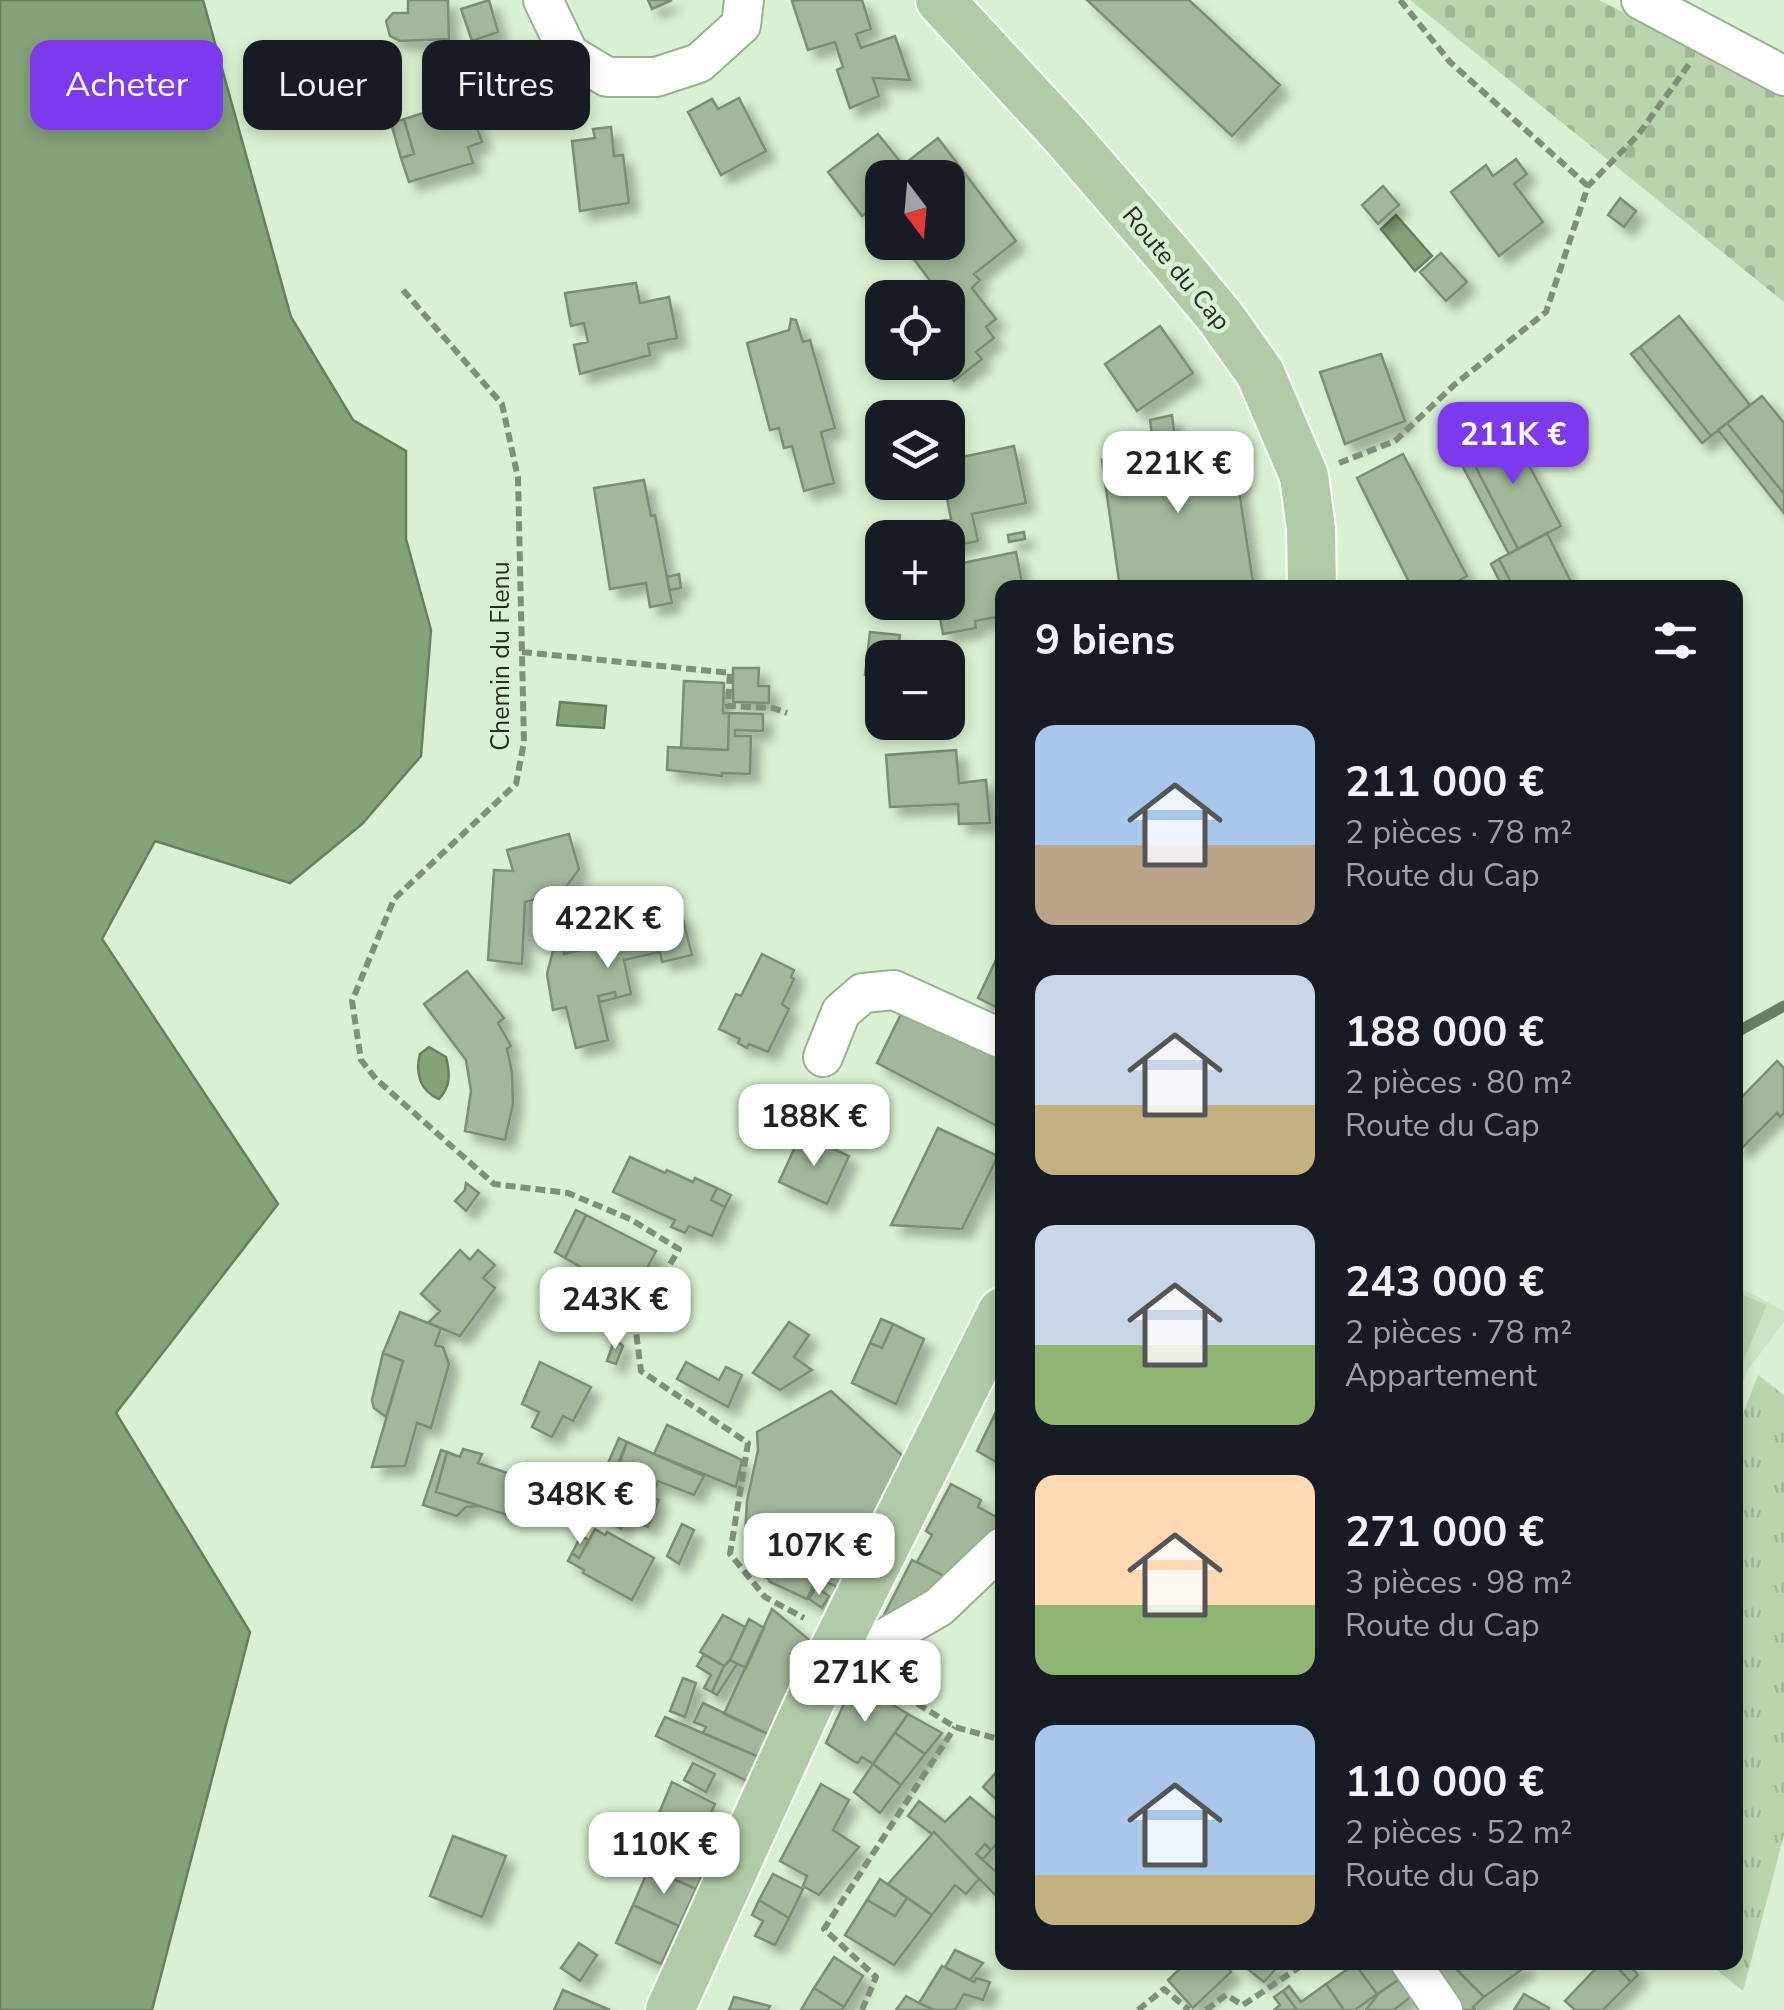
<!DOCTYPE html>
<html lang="fr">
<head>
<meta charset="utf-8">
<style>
	:root { --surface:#171b24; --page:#242831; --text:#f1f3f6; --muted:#9ea1a6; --accent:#7c3aed }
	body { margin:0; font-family:"Nunito Sans",sans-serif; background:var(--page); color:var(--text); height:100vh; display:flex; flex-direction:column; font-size:38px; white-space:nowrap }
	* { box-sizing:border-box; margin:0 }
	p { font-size:32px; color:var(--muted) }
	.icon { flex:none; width:55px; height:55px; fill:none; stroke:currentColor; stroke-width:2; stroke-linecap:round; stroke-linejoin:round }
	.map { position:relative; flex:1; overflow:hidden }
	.panel { position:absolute; left:995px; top:580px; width:748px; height:1390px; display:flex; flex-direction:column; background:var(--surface); border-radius:20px; box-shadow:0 5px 15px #0003 }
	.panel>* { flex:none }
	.top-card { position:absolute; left:30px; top:40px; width:815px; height:90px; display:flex; gap:20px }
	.needle { width:65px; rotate:164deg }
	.tools { position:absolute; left:865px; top:160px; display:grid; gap:20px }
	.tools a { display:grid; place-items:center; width:100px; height:100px; border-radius:20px; background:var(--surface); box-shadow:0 5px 15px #0003; font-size:50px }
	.price { position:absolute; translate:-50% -85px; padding:0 22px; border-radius:20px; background:#fff; color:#222; font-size:32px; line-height:65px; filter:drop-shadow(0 2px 5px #0008) }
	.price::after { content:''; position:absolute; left:50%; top:60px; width:30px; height:22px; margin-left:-15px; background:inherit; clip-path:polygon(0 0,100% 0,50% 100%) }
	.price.active { background:var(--accent); color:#fff }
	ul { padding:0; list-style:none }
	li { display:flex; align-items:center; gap:30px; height:250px; padding:0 40px }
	li span { display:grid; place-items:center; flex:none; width:280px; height:200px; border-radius:20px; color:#555 }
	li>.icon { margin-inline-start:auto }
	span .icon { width:120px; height:120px; fill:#fffc; stroke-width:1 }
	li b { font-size:42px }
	h2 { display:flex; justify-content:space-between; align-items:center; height:120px; padding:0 40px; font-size:42px }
	.pill { padding:0 35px; border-radius:20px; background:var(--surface); box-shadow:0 5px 15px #0003; font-size:35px; line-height:90px }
	.pill.active { background:var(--accent); color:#fff }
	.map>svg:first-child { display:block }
</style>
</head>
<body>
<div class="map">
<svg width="1784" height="2010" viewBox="0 0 1784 2010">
	<defs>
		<pattern id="grass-tufts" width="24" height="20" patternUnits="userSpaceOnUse" patternTransform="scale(2.5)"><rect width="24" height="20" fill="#b9d5ae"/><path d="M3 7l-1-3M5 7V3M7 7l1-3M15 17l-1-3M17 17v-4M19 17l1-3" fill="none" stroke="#9fb795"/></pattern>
		<pattern id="cemetery-stones" width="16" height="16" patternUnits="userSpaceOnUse" patternTransform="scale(2.5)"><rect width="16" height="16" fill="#b9d5ae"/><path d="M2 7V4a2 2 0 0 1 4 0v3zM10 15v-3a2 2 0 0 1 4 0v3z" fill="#9fb795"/></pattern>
		<filter id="shadow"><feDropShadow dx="9" dy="9" stdDeviation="5" flood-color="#0004"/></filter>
	</defs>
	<rect width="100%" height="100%" fill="#daf0d2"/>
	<!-- built -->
	<path fill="#cbe4c1" d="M1735,1285L1784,1311V1322L1748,1370L1735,1398Z"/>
	<!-- grass -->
	<path fill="url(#grass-tufts)" d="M1758,1375L1784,1395V1835L1743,1991L1708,1963L1735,1962V1435Z"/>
	<!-- cemetery -->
	<path fill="url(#cemetery-stones)" d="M1410,0H1599L1784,95V302Z"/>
	<!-- park -->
	<path fill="#b9d5ae" d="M1735,1292L1767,1305L1735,1380Z"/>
	<!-- water -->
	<path fill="#85a379" stroke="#68805f" stroke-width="2.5" d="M0,0H203L291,317L353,420L406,451V539L431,630L421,756L362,824L290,883L155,841L102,939L278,1204L116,1413L250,1632L152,2010H0Z
		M1396,215L1432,256L1415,271L1381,229Z
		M560,702L606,706L604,728L557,725Z
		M429,1047L446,1057C450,1073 451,1086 439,1099C420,1091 415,1073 420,1054Z"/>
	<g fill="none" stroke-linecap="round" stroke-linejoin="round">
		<!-- stream -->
		<path stroke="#68805f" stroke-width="11" d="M1735,1033L1784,1006"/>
	</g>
	<!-- building -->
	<path fill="#a3b79b" stroke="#7b8e73" stroke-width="2.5" filter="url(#shadow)" d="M408,0H448L449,39L400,41L390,36L386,21L393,13H408Z
		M489,0L498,32L472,41L461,9Z
		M648,0H672L652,9Z
		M799,0H862L871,29L856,34L861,48L895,36L910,80L873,78L879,96L850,108L837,70L843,67L835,42L808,50L792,1Z
		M1087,0H1189L1280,85L1232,136Z
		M739,98L766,151L721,175L688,112L712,99L718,109Z
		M467,99L482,142L468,147L473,163L409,182L401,158L414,154L404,119Z
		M404,119L414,154L401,158L391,123Z
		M611,127L614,156L623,155L629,203L580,211L572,141L595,138L593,129Z
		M878,134L903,165L938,138L1016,241L974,274L980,280L972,288L996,319L986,327L994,338L976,352L982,359L954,381L939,362H948V298H912L931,282L901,242H948V178H882V218L874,207L862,216L828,172Z
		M1516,159L1527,174L1514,184L1543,222L1499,256L1451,192L1486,165L1493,176Z
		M1383,186L1399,205L1378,224L1362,205Z
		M1620,198L1636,211L1624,227L1608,215Z
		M1441,253L1467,282L1446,301L1420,272Z
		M636,283L640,303L669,297L677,338L648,344L650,355L580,374L574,345L588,342L584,323L571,326L565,293Z
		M1679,316L1750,405L1711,436L1640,347Z
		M791,319L796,320L803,342L810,340L835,428L821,432L834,483L804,491L792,446L784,448L779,428L770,430L747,343L789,330Z
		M1160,326L1193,373L1137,411L1105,364Z
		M1640,347L1711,436L1702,443L1631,354Z
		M1381,354L1405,421L1345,444L1320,372Z
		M1762,396L1784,423V494L1727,423Z
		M1172,415L1176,448L1231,439L1254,588H1120L1102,460L1154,451L1150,420Z
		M1727,423L1784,494V513L1718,430Z
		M1508,425L1561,526L1518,549L1466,448Z
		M1014,446L1026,503L972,514L978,541L948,547V538H925L922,525L951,519L944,482H948V460Z
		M1466,448L1518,549L1509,554L1456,454Z
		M1403,454L1467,576L1445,588H1412L1357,478Z
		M644,480L651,516L655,515L672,603L650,607L646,583L610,589L594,488Z
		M1024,532L1025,539L1009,542L1008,535Z
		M1547,533L1574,588H1514L1499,559Z
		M1016,552L1023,588H1002V616L975,621L976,628L943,634L937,602H948V566Z
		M1499,559L1514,588H1503L1491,564Z
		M679,574L681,588L669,590L667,577Z
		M870,632L900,635L897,658H882V677L865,675Z
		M733,668H759L758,686H769V703L733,702Z
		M684,681L724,683L723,713H729L728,750L681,748Z
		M729,713L763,714V731L735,730V736H751L750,774L722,773V776L667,770L668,747L728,750Z
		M956,750L959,783L986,780L990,823L959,824L958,804L890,807L886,755Z
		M569,834L579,869L562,893L525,902L522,964L488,960L494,870L513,871L507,850Z
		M681,912L692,955L662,962L660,952L624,960L631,994L616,998L615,992L598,996L608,1040L576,1048L566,1007L553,1010L547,974L559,927L564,954L600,945L598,934Z
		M593,916L600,945L564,954L559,924Z
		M1002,947V1010L978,998Z
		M762,954L794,970L791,977L794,979L782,1004L789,1009L768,1052L749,1044L747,1048L738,1043L740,1039L719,1029L736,994L741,996Z
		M467,971L504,1018L498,1023L511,1046L507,1049L512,1072L513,1104L505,1140L465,1131L471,1091L466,1060L424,1004Z
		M615,992L616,998L600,1002L598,996Z
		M903,1010L1002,1056V1121L999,1127L877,1063Z
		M1777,1061L1784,1068V1113L1780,1117L1777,1113L1741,1149L1735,1143V1104Z
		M938,1128L998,1156L962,1229L891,1225Z
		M801,1134L849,1156L827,1204L779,1182Z
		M630,1157L665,1173L667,1170L693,1182L695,1178L717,1188L711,1200L725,1207L712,1236L689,1226L685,1233L671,1227L675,1220L613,1192Z
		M466,1183L479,1193L466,1211L455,1201L465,1190Z
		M717,1188L731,1195L725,1207L711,1200Z
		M576,1210L586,1215L565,1258L555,1252Z
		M586,1215L656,1251L629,1303L603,1290L607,1282L565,1258Z
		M460,1250L470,1260L478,1250L495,1265L483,1278L495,1288L460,1336L428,1323L440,1311L421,1294Z
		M400,1312L441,1328L435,1345L443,1347L449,1364L431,1428L417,1423L405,1466L372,1467L403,1361L383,1353Z
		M881,1319L893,1324L882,1348L870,1343Z
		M789,1322L809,1335L794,1357L812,1370L780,1390L753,1373Z
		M893,1324L924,1339L896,1404L852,1383L870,1343L882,1348Z
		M615,1338L623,1346L616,1364L607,1361Z
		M383,1353L403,1361L386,1417L374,1408L372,1400Z
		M540,1362L591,1387L573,1421L563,1416L552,1437L532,1427L539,1412L522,1404Z
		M686,1362L719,1380L726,1367L742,1375L728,1407L677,1379Z
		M831,1391L905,1458L842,1589L817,1578L807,1599L770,1582L750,1552L745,1538L747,1501L758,1450L757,1432Z
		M1002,1398V1422L993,1418Z
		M993,1418L1002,1422V1465L977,1451Z
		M667,1425L742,1460L736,1487L654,1454Z
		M619,1438L627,1442L611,1481L602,1477Z
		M627,1442L704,1476L694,1495L658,1481L652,1497L659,1500L648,1527L626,1517L621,1529L602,1514Z
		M463,1449L482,1454L478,1463L519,1477L507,1515L436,1492L447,1452L460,1457Z
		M441,1450L447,1452L436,1492L480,1506L466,1507L457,1516L423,1505Z
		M951,1484L981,1500L978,1507L1002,1520L995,1536L952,1580L917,1562L932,1535L926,1531Z
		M682,1524L694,1530L679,1564L667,1556Z
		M595,1529L605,1535L607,1532L654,1558L632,1600L583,1573L584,1570L568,1561L572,1553L579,1558Z
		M581,1536L589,1540L579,1558L572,1553Z
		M912,1560L952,1580L882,1619Z
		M816,1587L829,1596L822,1608L809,1599Z
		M772,1609L813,1643L770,1735L724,1714Z
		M723,1615L745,1627L730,1660L724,1666L700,1652Z
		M749,1619L764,1628L746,1668L730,1660Z
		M704,1654L724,1666L712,1692L704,1688L711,1675L697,1666Z
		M730,1660L737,1664L717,1695L712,1692L724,1666Z
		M683,1678L696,1683L685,1717L670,1711Z
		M854,1682L908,1714L873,1764L862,1757L858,1763L855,1762L826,1743Z
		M703,1703L770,1735L759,1757L703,1733L706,1727L694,1722Z
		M908,1714L942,1733L925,1754L895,1733Z
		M665,1717L759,1757L747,1781L656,1736Z
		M895,1733L925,1754L901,1785L873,1764Z
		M693,1763L715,1774L706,1792L684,1780Z
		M873,1764L901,1785L880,1813L854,1792Z
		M1002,1766V1805L983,1787Z
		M672,1782L715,1804L687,1864L704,1872L696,1889L665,1875L678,1849L650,1835Z
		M821,1784L849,1800L833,1830L859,1847L819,1895L803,1886L807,1876L780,1861Z
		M970,1797L1002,1824V1838L991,1850L985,1844L976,1854L1002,1877V1902L934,1832L932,1834L908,1816L919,1801L945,1822Z
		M934,1832L979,1879L966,1894L955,1885L932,1915L888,1884Z
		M453,1836L506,1856L482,1917L430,1896Z
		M985,1844L991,1850L983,1859L976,1854Z
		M649,1868L696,1889L679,1926L633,1905Z
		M773,1874L803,1889L789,1918L759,1900Z
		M880,1879L907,1898L895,1916L867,1900Z
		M907,1898L932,1915L894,1965L845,1935L867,1900L895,1916Z
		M759,1900L789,1918L775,1945L755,1936L763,1921L752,1915Z
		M633,1905L679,1926L661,1964L616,1943Z
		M579,1943L597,1955L580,1981L561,1968Z
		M955,1950L983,1963L970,1980L945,1967Z
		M834,1957L863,1976L844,2007L814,1988Z
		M1187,1962H1222L1231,1972L1193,2008L1168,1980Z
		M1239,1962H1282L1264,1982Z
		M1357,1962H1396L1406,1975L1377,1994L1355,1964Z
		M1418,1962H1449L1484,1997L1473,2007L1475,2010H1455Z
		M1449,1962H1520L1525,1967L1484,1997Z
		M1602,1962H1612L1631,1982L1603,2010H1575L1565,2001Z
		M1612,1962H1633L1630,1965L1638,1975L1631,1982Z
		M1355,1964L1377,1994L1355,2010H1344L1326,1984Z
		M942,1966L974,1982L976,1978L990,1982L983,2000L964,1994L955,2010H934L919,2003Z
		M1406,1975L1418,1991L1394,2010H1366L1379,1993Z
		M1326,1984L1344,2010H1297L1283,1991L1289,1986L1301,2002Z
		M814,1988L844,2007L842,2010H801Z
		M563,1990L610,2010H554Z
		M1283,1991L1297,2010H1274L1280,2005L1274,1997Z
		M1524,1994L1549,2008L1548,2010H1514Z
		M906,1996L919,2003L934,2010H896Z
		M734,1997L770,2006L768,2010H729Z"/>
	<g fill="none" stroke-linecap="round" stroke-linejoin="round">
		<defs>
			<path id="minor" d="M543,0L569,54L607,77H656L699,63L741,25L744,0
				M1641,0L1784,76
				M823,1057L841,1012L863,993L894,990L1002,1039
				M841,1637L875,1644L939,1607L1002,1547
				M1410,1962L1443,2010"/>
			<path id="major" d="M940,0L1064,134L1172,259L1221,318L1260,373L1304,476L1311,529L1312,588
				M670,2010L833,1651L1002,1312"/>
		</defs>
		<!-- minor casing -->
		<use href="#minor" stroke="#9baf93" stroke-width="42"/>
		<!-- major casing -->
		<use href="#major" stroke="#fff" stroke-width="52"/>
		<!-- path -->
		<path stroke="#808f7a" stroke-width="6" stroke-dasharray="10 5" stroke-linecap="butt" d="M1400,0L1450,62L1588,186
			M403,290L502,404L518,478L524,742L516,784L394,899L352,1001L361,1060L376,1079L494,1184L568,1193L630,1219L679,1249L635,1324L641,1371L748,1443L730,1554L765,1597L804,1618
			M1339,463L1395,441L1454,385L1546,312L1588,186L1638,135L1690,63
			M522,652L730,673L728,706L773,708L787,713
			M879,1680L955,1727L1002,1740
			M862,2010L876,1977L824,1929L955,1727
			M1138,2010L1164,1989L1189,2010
			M1206,2010L1226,1995L1243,2005L1307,1962"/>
		<!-- minor -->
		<use href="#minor" stroke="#fff" stroke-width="38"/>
		<!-- major -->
		<use href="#major" stroke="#b2cba7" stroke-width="48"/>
	</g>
	<g text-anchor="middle" stroke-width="9" stroke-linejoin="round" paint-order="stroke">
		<!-- street labels -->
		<g font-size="25" fill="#252d21" stroke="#daf0d2">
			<text transform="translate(1177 268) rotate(50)" y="9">Route du Cap</text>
			<text transform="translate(500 656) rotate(-90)" y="9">Chemin du Flenu</text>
		</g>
	</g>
</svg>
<div class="tools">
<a><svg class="needle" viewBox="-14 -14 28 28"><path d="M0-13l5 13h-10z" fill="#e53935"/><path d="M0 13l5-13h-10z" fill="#9ea1a6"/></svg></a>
<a><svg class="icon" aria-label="locate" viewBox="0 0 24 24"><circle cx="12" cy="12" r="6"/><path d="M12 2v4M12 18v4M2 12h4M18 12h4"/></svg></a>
<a><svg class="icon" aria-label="layers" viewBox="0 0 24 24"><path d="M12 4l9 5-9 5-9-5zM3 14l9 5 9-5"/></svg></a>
<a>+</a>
<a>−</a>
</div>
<b class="price active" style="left:1513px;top:487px">211K €</b>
<b class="price" style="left:1178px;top:516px">221K €</b>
<b class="price" style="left:608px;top:971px">422K €</b>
<b class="price" style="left:814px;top:1169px">188K €</b>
<b class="price" style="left:615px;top:1352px">243K €</b>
<b class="price" style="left:580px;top:1547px">348K €</b>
<b class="price" style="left:819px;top:1598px">107K €</b>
<b class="price" style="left:865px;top:1725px">271K €</b>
<b class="price" style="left:664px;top:1897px">110K €</b>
<div class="top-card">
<a class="pill active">Acheter</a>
<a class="pill">Louer</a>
<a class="pill">Filtres</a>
</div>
<section class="panel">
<h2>9 biens<svg class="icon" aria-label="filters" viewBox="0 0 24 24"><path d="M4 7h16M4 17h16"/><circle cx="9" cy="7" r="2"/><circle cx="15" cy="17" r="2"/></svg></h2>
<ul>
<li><span style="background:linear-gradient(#a9c7e8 60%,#b9a48a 0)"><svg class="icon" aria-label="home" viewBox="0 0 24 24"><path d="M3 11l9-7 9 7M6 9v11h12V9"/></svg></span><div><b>211 000 €</b><p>2 pièces · 78 m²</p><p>Route du Cap</p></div></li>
<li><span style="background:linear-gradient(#c9d6e8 65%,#c2b280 0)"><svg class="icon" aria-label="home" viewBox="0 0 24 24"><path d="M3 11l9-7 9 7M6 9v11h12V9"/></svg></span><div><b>188 000 €</b><p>2 pièces · 80 m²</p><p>Route du Cap</p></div></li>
<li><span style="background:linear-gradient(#c9d6e8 60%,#8fb573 0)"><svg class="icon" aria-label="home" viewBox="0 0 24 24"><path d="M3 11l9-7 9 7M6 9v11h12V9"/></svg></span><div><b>243 000 €</b><p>2 pièces · 78 m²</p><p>Appartement</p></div></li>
<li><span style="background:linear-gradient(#ffd9b3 65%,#8fb573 0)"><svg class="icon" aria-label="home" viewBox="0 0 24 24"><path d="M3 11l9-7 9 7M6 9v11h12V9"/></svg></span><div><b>271 000 €</b><p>3 pièces · 98 m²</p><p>Route du Cap</p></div></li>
<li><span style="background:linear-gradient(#a9c7e8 75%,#c2b280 0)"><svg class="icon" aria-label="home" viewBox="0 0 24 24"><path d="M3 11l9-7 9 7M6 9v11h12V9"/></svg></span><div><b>110 000 €</b><p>2 pièces · 52 m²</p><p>Route du Cap</p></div></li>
</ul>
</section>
</div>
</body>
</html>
